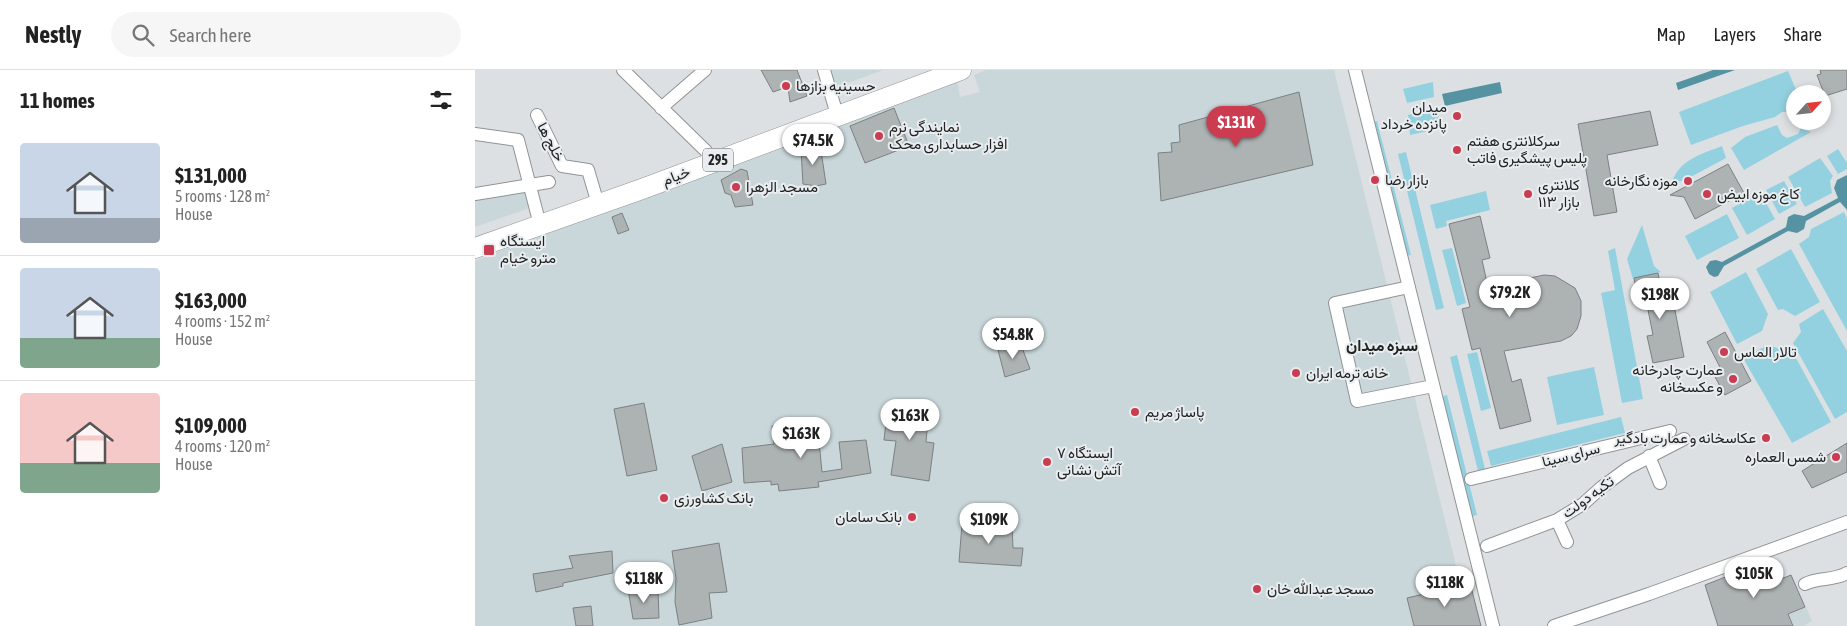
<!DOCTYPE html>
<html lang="en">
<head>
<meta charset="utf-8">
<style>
	:root { --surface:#fff; --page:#f6f6f6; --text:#222; --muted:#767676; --line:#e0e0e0; --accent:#cc3c51 }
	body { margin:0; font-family:"Asap Condensed",Vazirmatn,sans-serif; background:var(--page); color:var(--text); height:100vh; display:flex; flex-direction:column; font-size:19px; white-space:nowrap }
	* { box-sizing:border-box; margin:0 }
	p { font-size:16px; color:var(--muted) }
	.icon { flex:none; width:28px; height:28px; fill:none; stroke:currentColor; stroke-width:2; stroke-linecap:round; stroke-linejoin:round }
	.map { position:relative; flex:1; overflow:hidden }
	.details { display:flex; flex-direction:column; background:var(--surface); width:475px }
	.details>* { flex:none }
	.needle { width:32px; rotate:63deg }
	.tools { position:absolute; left:1311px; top:15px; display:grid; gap:10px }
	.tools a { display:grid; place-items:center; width:45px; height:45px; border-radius:50%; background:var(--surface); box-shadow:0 2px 8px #0003; font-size:25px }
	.price { position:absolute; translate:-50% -42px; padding:0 11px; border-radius:18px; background:#fff; color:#222; font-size:16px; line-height:32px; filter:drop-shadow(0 1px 2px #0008) }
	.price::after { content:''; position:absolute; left:50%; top:30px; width:15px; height:11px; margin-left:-8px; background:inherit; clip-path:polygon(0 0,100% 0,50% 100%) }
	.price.current { background:var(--accent); color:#fff }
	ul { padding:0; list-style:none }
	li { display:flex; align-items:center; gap:15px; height:125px; padding:0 20px }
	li+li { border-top:1px solid var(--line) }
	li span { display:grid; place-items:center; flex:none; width:140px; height:100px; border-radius:5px; color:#555 }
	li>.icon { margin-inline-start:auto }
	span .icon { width:60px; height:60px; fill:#fffc; stroke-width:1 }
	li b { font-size:21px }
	h2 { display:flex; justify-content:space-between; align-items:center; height:60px; padding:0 20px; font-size:21px }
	header { display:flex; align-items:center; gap:30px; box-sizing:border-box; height:70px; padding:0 25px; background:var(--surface); border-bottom:1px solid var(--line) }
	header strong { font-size:24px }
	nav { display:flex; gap:28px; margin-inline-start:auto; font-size:18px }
	.search { width:350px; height:45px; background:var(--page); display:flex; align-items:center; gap:12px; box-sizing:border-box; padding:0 18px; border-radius:28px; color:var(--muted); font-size:19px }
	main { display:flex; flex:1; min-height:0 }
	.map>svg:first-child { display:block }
</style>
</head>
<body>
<header>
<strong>Nestly</strong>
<div class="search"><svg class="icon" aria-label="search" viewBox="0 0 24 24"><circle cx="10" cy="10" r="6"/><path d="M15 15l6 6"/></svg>Search here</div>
<nav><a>Map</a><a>Layers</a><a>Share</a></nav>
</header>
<main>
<section class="details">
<h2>11 homes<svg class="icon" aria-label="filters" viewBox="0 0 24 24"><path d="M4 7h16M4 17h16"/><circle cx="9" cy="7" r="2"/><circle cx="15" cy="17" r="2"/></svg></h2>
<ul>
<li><span style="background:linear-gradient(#c9d6e8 75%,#9aa5b1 0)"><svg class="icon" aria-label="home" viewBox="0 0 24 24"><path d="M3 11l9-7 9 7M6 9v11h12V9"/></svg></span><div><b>$131,000</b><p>5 rooms · 128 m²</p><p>House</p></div></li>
<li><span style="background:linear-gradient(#c9d6e8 70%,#7fa58c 0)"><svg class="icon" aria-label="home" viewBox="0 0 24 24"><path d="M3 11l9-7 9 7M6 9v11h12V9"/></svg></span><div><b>$163,000</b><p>4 rooms · 152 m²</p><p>House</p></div></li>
<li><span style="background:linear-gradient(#f6c9c9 70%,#7fa58c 0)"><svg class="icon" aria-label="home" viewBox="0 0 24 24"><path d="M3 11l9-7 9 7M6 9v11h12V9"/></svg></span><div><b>$109,000</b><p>4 rooms · 120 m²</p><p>House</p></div></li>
</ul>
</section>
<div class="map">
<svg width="1372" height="556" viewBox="0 0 1372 556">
	<rect width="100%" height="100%" fill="#dce0e2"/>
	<!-- built -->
	<path fill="#c9d7da" d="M352,0H408L357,19Z
		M511,0H859L996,556H0V191L137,136L482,10L485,27L505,22L499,5Z
		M53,119L57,137L0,157V129Z
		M1331,537L1337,551L1329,556H1286Z"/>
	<!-- green -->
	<path fill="#93d1e1" d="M1313,1L1323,24H1320V42H1307L1300,47L1268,56L1216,75L1204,42Z
		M958,12L959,27L932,33L928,19Z
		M961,38L967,58L935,65L933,45Z
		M902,51L936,185L930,186L896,52Z
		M1302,55L1307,65L1312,68L1323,64L1326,58L1336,62L1269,100L1256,78L1270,67Z
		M1247,76L1251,88L1208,111L1197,112C1205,89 1227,84 1247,76Z
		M1363,79L1372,93V99L1363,104L1352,86Z
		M931,82L969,238L961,240L923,84Z
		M1345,88L1358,106L1355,111L1357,123L1330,137L1313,107Z
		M1309,111L1322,134L1304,144L1291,120Z
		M1011,121L1015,140L971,151L972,156L961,159L955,135Z
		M1285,122L1300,149L1272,165L1257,138Z
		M1369,142L1372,149V261L1324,174L1334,167L1336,159Z
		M1252,144L1264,168L1222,190L1210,166Z
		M1167,155L1179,196L1186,202L1158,209L1152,189Z
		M977,178L991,233L982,236L967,180Z
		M1140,178L1168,329L1147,333L1126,223L1140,220L1133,181Z
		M1316,179L1345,232L1320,246L1308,239L1303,240L1281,199Z
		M1271,202L1293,244L1287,261L1262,274L1235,222Z
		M1348,239L1372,281V342L1360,349L1318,273L1326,262L1324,254Z
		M1293,275L1305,279L1315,277L1356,352L1317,373L1268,288Z
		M1002,282L1016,338L1006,341L992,284Z
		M982,285L1010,399L1003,401L975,287Z
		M1119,297L1129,345L1082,355L1072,307Z
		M972,325L1002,445L995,447L965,327Z
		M1146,347L1150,363L1016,396L1012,381Z"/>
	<!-- water -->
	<path fill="#5693a2" d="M1238,0H1260L1203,20L1201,13Z
		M1025,12L1027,23L970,36L967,24Z
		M1372,105V140L1365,132L1331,151L1329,159L1322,163L1313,161L1249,196L1243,206L1239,207L1234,204L1231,197L1235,191L1241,190L1247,192L1311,157L1313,147L1319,144L1329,146L1363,128L1359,118L1362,110Z"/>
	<!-- building -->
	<path fill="#adb2b3" stroke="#7c8082" d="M286,0H322L332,26L315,32L313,17L298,22Z
		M1345,0H1372V19L1350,26L1342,5L1346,4Z
		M824,22L838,95L686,131L683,83L697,82L696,73L705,72L704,55Z
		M419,38L434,76L390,93L375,56Z
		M1175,41L1183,75L1132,85L1142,142L1119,146L1103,54Z
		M345,74L351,114L341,116L328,114L326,80Z
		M1253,94L1269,123L1220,149L1209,127L1195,125Z
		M266,99L272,101L278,135L260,137L256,125L250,123L246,110Z
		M147,143L154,160L143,164L137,147Z
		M1005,146L1015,188L1007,190L1013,217L1069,205L1080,206L1100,218L1106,231V246L1102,259L1096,266L1086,271L1029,281L1037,312L1046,309L1056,351L1025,359L1005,278L997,280L987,239L995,237L974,154Z
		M1183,203L1188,227L1197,225L1209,287L1178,293L1172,266L1178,265L1171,230L1163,232L1159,208Z
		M1250,262L1276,311L1250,325L1240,307L1248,303L1232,272Z
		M545,272L555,299L530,307L523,280Z
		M169,333L182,400L152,406L139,339Z
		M413,334L454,338L451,372L459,373L454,411L416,405L421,371L409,370Z
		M342,351L347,402L367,399L364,372L391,370L396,403L343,412L344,417L304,421L303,414L296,415V411L269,413L267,378L299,374L297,356Z
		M1372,373V402L1337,418L1327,401Z
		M247,374L257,412L227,421L217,386Z
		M487,454L537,455L538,478H548L546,496L484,492Z
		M244,473L252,522L234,523L237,548L204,555L200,532L201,508L197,481Z
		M137,481L138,503L88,513V516L61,522L58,504L98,498L94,486Z
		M1291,491L1299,512L1316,505L1330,537L1313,544L1318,556H1243L1230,515Z
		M995,513L1006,556H939L932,528Z
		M153,519L183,521L184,548L158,549Z
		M116,536L118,556H101L98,538Z"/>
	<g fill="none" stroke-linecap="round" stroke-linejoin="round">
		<defs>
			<path id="street" d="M148,0L231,81L237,92
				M349,0L362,45
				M880,0L1018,556
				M186,38L230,0
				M62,45L87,96L113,100L123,134
				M0,64L43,70L65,155
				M0,124L74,112
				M934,217L860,233L882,331L958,316
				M1174,386L1185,413
				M996,409L1195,361
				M1082,450L1092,472
				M1012,476L1082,450L1108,434L1127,417L1153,398L1209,369
				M1330,514C1344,507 1358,511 1372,503
				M1079,556L1174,524L1372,452"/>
			<path id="primary" d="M0,178L167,119L486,0"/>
		</defs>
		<!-- street casing -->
		<use href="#street" stroke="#909496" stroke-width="14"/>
		<!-- primary casing -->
		<use href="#primary" stroke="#909496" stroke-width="21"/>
		<!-- street -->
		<use href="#street" stroke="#fff" stroke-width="12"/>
		<!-- primary -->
		<use href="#primary" stroke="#fff" stroke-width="20"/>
	</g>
	<!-- markers -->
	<g fill="#cc3c51" stroke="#e9edef" stroke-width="2">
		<circle cx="311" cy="16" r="5"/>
		<circle cx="982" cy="46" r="5"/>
		<circle cx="404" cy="66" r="5"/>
		<circle cx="982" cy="80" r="5"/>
		<circle cx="900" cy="110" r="5"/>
		<circle cx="1213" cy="111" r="5"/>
		<circle cx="261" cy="117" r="5"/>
		<circle cx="1053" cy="124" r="5"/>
		<circle cx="1232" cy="124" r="5"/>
		<rect x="8" y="174" width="12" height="12" rx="2.5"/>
		<circle cx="1249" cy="282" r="5"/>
		<circle cx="821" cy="303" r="5"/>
		<circle cx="1258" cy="309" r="5"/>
		<circle cx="660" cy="342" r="5"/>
		<circle cx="1291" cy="368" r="5"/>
		<circle cx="1361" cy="387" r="5"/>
		<circle cx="572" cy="392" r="5"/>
		<circle cx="189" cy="428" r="5"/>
		<circle cx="437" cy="447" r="5"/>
		<circle cx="782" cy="519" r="5"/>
	</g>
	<g text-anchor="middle" stroke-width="4" stroke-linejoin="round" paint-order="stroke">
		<!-- shield labels -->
		<rect fill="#e9edef" stroke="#5d6060" stroke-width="1" x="228" y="78.5" width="30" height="23" rx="4"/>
		<g font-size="14" font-weight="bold" fill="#212323">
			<text x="243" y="95">295</text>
		</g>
		<!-- poi labels -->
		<g font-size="15" fill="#212323" stroke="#e9edef" text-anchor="start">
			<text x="321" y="21">حسینیه بزازها</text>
			<text x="972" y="42" text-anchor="end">میدان<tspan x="972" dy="17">پانزده خرداد</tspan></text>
			<text x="414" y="62">نمایندگی نرم<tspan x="414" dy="17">افزار حسابداری محک</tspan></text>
			<text x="992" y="76">سرکلانتری هفتم<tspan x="992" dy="17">پلیس پیشگیری فاتب</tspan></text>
			<text x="910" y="115">بازار رضا</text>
			<text x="1203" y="116" text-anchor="end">موزه نگارخانه</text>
			<text x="1063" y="120">کلانتری<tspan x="1063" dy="17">۱۱۳ بازار</tspan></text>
			<text x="271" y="122">مسجد الزهرا</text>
			<text x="1242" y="129">کاخ موزه ابیض</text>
			<text x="25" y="176">ایستگاه<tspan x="25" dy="17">مترو خیام</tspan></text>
			<text x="1259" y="287">تالار الماس</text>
			<text x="1248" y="305" text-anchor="end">عمارت چادرخانه<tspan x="1248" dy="17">و عکسخانه</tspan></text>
			<text x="831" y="308">خانه ترمه ایران</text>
			<text x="670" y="347">پاساژ مریم</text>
			<text x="1281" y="373" text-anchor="end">عکاسخانه و عمارت بادگیر</text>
			<text x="582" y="388">ایستگاه ۷<tspan x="582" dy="17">آتش نشانی</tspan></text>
			<text x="1351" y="392" text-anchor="end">شمس العماره</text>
			<text x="199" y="433">بانک کشاورزی</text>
			<text x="427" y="452" text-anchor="end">بانک سامان</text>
			<text x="792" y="524">مسجد عبدالله خان</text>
		</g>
		<!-- street labels -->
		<g font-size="15" fill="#212323" stroke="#e9edef">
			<text transform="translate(76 72) rotate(62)" y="5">خلج ها</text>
			<text transform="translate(201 106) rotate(-21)" y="5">خیام</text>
			<text transform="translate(1096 385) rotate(-14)" y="5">سرای سینا</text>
			<text transform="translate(1113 427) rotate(-36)" y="5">تکیه دولت</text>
		</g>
		<!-- neighbourhood labels -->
		<g font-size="16" font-weight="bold" fill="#212323" stroke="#e9edef">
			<text x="907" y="281">سبزه میدان</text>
		</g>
	</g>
</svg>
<div class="tools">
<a><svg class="needle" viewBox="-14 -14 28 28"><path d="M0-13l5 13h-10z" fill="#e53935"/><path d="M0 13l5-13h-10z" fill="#767676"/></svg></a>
</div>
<b class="price current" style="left:761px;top:78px">$131K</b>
<b class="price" style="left:338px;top:96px">$74.5K</b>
<b class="price" style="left:1035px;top:248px">$79.2K</b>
<b class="price" style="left:1185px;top:250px">$198K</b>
<b class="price" style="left:538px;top:290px">$54.8K</b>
<b class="price" style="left:435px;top:371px">$163K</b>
<b class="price" style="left:326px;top:389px">$163K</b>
<b class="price" style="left:514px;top:475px">$109K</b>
<b class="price" style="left:1279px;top:529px">$105K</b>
<b class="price" style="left:169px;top:534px">$118K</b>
<b class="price" style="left:970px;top:538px">$118K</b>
</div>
</main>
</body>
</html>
